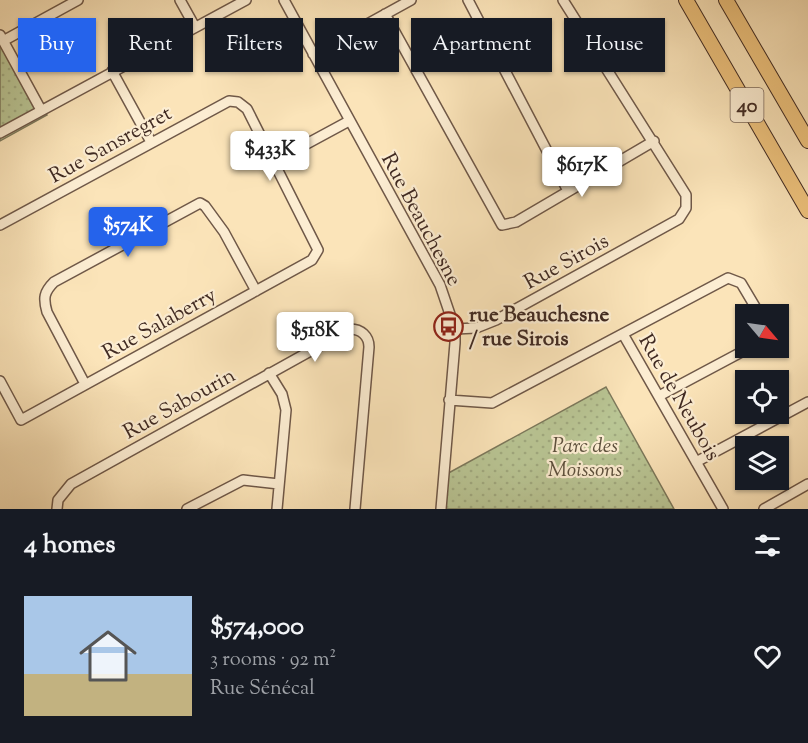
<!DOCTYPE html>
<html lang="en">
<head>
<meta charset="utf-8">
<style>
	:root { --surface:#171b24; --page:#20242c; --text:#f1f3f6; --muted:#9ea1a6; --accent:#2563eb }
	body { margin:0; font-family:"Sorts Mill Goudy",serif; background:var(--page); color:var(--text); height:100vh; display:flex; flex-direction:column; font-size:22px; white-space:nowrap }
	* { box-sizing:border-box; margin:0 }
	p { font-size:20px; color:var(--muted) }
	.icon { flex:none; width:33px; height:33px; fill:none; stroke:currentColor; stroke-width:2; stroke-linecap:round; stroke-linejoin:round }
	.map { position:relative; height:509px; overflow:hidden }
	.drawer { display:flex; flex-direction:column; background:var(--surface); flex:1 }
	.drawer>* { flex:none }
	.top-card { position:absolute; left:18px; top:18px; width:772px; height:54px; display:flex; gap:12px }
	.needle { width:39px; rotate:119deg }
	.buttons { position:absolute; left:735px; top:304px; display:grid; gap:12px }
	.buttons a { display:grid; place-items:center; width:54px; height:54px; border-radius:0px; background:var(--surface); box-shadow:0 2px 4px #0004; font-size:30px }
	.price { position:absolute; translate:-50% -51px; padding:0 14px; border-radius:6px; background:#fff; color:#222; font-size:20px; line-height:39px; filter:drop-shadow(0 2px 3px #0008) }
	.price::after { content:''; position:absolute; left:50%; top:36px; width:18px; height:14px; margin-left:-9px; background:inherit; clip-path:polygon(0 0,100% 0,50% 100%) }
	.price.selected { background:var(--accent); color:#fff }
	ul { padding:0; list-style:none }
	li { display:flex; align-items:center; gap:18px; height:150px; padding:0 24px }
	li span { display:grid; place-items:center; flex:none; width:168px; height:120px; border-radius:0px; color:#555 }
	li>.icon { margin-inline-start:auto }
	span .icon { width:72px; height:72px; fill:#fffc; stroke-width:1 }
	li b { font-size:26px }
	h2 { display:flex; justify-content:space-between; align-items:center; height:72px; padding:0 24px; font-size:26px }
	.tag { padding:0 21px; border-radius:0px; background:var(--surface); box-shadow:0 2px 4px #0004; font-size:21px; line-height:54px }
	.tag.selected { background:var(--accent); color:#fff }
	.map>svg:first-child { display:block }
</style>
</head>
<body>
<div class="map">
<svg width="808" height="509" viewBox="0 0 808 509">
	<defs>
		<pattern id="grass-dots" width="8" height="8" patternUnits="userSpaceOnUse" patternTransform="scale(1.5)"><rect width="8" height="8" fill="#b9c594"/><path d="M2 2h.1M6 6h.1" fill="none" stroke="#a0a97f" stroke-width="1.8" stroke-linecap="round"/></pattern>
	</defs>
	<rect width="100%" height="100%" fill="#fbe4b9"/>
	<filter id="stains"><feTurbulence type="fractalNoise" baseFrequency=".00333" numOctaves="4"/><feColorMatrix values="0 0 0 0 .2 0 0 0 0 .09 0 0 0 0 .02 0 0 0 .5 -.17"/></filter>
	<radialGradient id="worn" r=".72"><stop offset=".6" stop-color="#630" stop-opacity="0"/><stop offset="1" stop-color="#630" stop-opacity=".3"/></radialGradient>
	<!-- grass -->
	<path fill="url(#grass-dots)" stroke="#7c785b" stroke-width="1.5" d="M0,32L47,115L0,141Z
		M606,387L674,509H441L443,476Z"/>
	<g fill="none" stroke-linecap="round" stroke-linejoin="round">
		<defs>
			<path id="minor" d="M180,0L195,27
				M284,0L440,285L455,329V343L441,509
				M468,0L568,191
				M385,14L502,225L516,222L654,141
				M0,35L41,110
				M3,41L78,0
				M313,54L411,0
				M112,71L151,142
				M0,133L246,0
				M275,161L349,121
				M0,225L229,101L238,102L247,109L318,250L312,260L21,420L0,381
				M455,329L476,328L496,320L679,219L686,208V195L563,0
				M623,334L723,509
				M269,373L282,394L286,410L277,509
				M85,384L47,312C43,298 44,292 54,282L200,203L205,206L224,232L256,291
				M659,396L749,348
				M449,400L492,403L728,278L741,283L760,315
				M696,462L808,402
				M57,509L58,500L71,484L350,329C361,329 369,336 369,347L355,509
				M187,509L243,480L279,484
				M764,509L808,484"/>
			<path id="highway" d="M686,0L808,211
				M726,0L808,141"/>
		</defs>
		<!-- minor casing -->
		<use href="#minor" stroke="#6f5848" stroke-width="12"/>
		<!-- highway casing -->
		<use href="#highway" stroke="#402a22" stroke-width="16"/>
		<!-- minor -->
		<use href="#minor" stroke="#fcedd2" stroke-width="9"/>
		<!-- highway -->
		<use href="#highway" stroke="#eec27c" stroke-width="14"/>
	</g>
	<!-- icons -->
	<defs>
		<symbol id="bus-ring" viewBox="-11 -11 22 22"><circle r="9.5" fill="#fcedd2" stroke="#8f2418" stroke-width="1.5"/><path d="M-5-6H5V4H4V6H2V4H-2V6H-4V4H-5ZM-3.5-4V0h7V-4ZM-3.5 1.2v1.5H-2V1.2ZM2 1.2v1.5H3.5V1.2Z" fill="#8f2418"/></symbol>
	</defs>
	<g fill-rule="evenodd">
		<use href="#bus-ring" x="432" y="310" width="33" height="33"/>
	</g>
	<g text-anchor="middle" stroke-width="4.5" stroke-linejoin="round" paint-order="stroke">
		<!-- shield labels -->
		<rect fill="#fcedd2" stroke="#786457" stroke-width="1.5" x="730.5" y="88" width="33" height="34" rx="4.5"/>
		<g font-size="20" font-weight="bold" fill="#402a22">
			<text x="747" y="112">40</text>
		</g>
		<!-- street labels -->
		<g font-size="21" fill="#402a22" stroke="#fcedd2">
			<text transform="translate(110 144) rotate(-29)" y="7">Rue Sansregret</text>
			<text transform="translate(422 219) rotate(62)" y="7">Rue Beauchesne</text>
			<text transform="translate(566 261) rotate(-29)" y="7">Rue Sirois</text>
			<text transform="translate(159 323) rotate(-29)" y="7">Rue Salaberry</text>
			<text transform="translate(680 397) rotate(60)" y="7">Rue de Neubois</text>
			<text transform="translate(179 403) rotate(-29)" y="7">Rue Sabourin</text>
		</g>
		<!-- poi labels -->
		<g font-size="21" font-weight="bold" fill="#402a22" stroke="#fcedd2" text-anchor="start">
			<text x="469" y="321">rue Beauchesne<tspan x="469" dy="24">/ rue Sirois</tspan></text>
		</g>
		<!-- park labels -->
		<g font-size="21" font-style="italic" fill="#5e513e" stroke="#fcedd2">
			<text x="585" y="452">Parc des<tspan x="585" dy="24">Moissons</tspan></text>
		</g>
	</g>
	<rect width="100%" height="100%" filter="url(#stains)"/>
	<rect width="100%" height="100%" fill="url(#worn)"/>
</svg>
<div class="buttons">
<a><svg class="needle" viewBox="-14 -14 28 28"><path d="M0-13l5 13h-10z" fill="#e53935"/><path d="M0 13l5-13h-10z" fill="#9ea1a6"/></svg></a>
<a><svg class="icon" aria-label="locate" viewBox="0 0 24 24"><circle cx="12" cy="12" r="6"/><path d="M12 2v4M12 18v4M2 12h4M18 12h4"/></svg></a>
<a><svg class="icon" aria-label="layers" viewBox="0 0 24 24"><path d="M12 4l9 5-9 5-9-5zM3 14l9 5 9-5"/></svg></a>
</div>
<b class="price" style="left:270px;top:182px">$433K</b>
<b class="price" style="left:582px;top:198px">$617K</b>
<b class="price selected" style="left:128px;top:258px">$574K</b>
<b class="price" style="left:315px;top:363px">$518K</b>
<div class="top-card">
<a class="tag selected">Buy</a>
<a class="tag">Rent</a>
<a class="tag">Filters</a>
<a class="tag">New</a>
<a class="tag">Apartment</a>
<a class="tag">House</a>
</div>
</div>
<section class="drawer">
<h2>4 homes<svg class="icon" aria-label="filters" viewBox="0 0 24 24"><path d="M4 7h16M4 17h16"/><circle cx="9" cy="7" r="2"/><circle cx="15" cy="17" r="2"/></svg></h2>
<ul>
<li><span style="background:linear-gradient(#a9c7e8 65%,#c2b280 0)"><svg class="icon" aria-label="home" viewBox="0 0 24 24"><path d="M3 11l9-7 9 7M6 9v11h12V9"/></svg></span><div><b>$574,000</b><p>3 rooms · 92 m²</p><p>Rue Sénécal</p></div><svg class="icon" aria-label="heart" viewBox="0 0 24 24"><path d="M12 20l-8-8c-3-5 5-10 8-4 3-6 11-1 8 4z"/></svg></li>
</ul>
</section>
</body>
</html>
